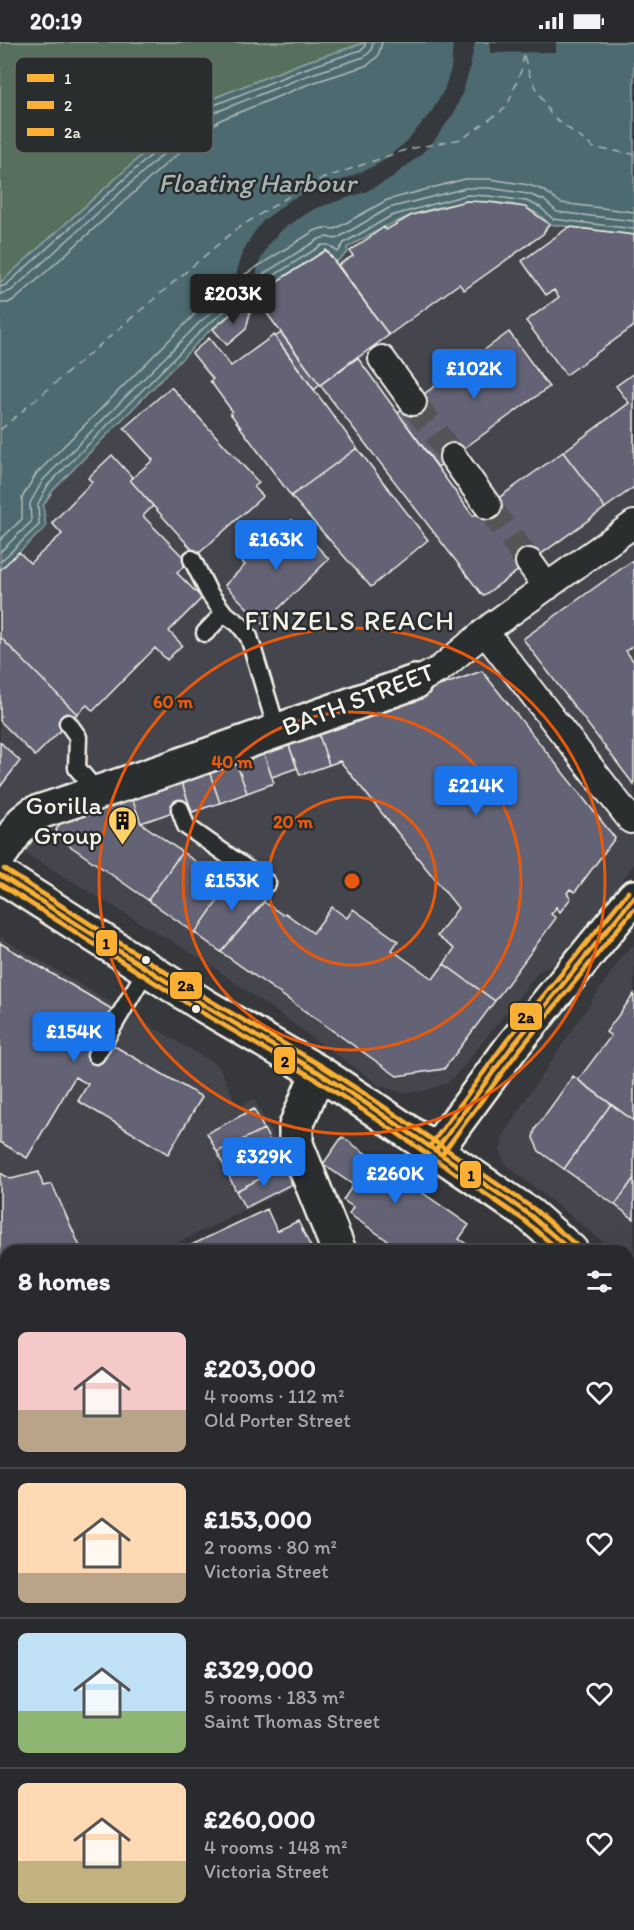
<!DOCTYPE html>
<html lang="en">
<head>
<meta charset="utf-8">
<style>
	:root { --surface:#282a2d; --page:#343639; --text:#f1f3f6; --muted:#a5a7aa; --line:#444649; --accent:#1a73e8 }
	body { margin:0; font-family:Itim,sans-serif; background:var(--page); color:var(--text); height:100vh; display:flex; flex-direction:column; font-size:22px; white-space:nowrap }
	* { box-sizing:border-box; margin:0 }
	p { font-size:20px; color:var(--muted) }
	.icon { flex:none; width:33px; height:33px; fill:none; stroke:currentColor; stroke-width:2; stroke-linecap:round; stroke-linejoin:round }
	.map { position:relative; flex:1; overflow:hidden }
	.sheet { position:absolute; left:0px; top:1203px; width:634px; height:686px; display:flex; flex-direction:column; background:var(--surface); border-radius:18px 18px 0 0; box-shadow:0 6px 24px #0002,0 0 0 2px var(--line) }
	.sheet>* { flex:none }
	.price { position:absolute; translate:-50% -51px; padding:0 14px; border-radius:6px; background:var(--accent); color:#fff; font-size:20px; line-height:39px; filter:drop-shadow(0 2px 3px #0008) }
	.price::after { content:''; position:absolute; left:50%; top:36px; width:18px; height:14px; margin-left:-9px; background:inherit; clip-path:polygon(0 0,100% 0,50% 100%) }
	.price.on { background:#222; color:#fff }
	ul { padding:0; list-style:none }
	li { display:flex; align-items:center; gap:18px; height:150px; padding:0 18px }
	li+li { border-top:2px solid var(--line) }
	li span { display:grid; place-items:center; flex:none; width:168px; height:120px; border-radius:9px; color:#555 }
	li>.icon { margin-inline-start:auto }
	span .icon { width:72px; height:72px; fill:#fffc; stroke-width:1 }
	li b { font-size:26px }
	h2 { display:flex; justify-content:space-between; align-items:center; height:72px; padding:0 18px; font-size:26px }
	.status { display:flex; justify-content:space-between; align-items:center; height:42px; padding:0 30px; background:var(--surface); direction:ltr }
	.status svg { height:16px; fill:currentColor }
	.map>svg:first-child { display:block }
</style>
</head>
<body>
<div class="status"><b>20:19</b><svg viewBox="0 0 49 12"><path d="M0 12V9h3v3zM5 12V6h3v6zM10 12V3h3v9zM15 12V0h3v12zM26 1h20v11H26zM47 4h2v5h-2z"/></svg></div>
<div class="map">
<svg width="634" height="1888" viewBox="0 0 634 1888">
	<rect width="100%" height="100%" fill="#36383c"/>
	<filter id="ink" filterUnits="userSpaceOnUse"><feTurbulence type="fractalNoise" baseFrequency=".0167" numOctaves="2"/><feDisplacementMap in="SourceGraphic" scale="12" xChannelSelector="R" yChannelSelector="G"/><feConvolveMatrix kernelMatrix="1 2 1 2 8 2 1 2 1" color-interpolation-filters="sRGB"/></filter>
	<g filter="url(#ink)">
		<!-- built -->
		<path fill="#44454d" d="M466,159L500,161L531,167L549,182L634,193V822L563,917L539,929L463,1025L449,1040L425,1049L403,1051L379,1043L209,922L28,813L0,802V528L19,510L52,448L201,297L240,263L326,208L336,220L346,206L394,179Z
			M0,895L219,1024L238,1065L254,1057L299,1142L161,1209H6V1342L0,1344Z
			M632,904H634V1226L629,1221L628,1209H615L506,1123L500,1109L503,1095L519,1067L622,914Z
			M629,1341L634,1342V1888H571V1883L628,1882Z"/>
		<!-- green -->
		<path fill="#56705d" stroke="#a5b0a2" stroke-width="1.5" d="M0,0H368L302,21L209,58L154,102L0,241Z"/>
		<!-- water -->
		<path fill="#4e6b71" stroke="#90a1a1" stroke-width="1.5" d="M368,0H634V193L549,182C537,168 526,165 509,162C448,153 398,175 347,206L348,210L336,220L326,208L248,257L208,290L53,448L43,464L46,485L0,528V241L154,102L209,58L302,21Z"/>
		<!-- pier -->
		<path fill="#36383c" d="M453,0H475L469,30L462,52L454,71L434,99L419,114L390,137L365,150L314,167L284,186L270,200L258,223L254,254L240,263L237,255L235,243L237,229L243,210L252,193L263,179L290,158L305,151L345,137L380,121L406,100L432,69L444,48L451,27Z
			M490,0H556V10L490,11Z"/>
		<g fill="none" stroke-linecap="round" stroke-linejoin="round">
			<!-- shore -->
			<path stroke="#b2bbb8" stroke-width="1.5" d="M0,245L6,243L158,107L212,64L304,27L361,8L365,5V0
				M0,252L11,249L162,113L216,70L306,34L364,15L371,9L373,0
				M0,261H8L17,256L168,120L220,78L309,42L368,23L378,14L382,0
				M0,498L22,477V456L36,432L194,273L236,238L314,189L323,186L335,187L387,158L465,137H490L529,143L543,148L561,161L634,170
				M0,510L31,480L30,461L43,438L200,280L241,246L319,197L326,195L336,197L389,166L466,146H489L528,152L544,158L557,170L634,179
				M0,520L39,483L38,462L48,443L204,286L245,252L322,203H329L338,210L344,201L391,174L466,153L489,154L526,159L540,165L553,177L634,187"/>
			<!-- ferry -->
			<path stroke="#a9b5b2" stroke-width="1.5" stroke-dasharray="8 6" stroke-linecap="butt" d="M524,14L530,34L551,73L594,106L634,112
				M0,388L235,188L310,141L408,107L462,97L507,65L522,26L523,10"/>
		</g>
		<!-- building -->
		<path fill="#646375" stroke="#f4f1e8" stroke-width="1.5" d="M466,159L488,160L525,165L549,182L543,192L464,248L459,242L389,293L338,223L353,214L350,209L384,185L386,188L412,173Z
			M569,185L634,193V284L566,333L526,279L559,255L554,248L546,253L522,219Z
			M326,208L389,293L320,343L254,254Z
			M242,263L250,271L246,287L227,303L213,287Z
			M509,290L549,345L438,425L398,371Z
			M281,291L320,343L314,348L275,295Z
			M274,293L357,406L291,454L230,371L232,369L210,339L213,337L192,311L209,296L231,324Z
			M357,315L473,474L563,410L605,466L483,554L320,343Z
			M634,331V445L605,466L563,410L629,361L616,344Z
			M171,345L259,441L254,445L263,454L197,513L130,438L153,418L124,386Z
			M357,406L428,498L371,545L291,454Z
			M112,413L133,436L130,438L153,464L143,474L188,520L177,531L202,556L169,589L182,603L167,618L155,606L93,669L87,663L77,672L0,595V528L19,510L30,521L62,492L52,481L92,440L88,436Z
			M292,478L329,517L263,582L225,543L245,523L240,517L266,492L272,497Z
			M632,519L634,522V603L626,609L634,620V743L523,597Z
			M0,595L77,672L35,714L0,679Z
			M482,629L615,796L575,850L570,847L567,851L571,856L560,870L556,865L554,869L551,872L556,876L495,959L444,922L454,907L437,894L458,866L340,719L329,723L317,687Z
			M317,687L329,723L300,733L287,698Z
			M287,698L297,726L272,735L262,707Z
			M0,700L20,719L0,745Z
			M262,707L274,741L247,751L235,717Z
			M235,717L247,751L220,761L208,726Z
			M208,726L220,761L192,770L180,736Z
			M180,736L190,764L141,781L131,754Z
			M131,754L141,781L182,810L148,858L63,799L56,788L62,778Z
			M182,810L229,843L195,891L148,858Z
			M238,830L270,852L221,910L195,891Z
			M264,860L283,873L285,871L313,891L332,865L347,876L353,867L398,899L392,908L433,937L444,922L495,959L444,1027L397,1034L221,910Z
			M0,901L115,969L111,1002L202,1055L168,1112L78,1059L88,1042L75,1035L27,1116L0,1100Z
			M634,952V1079L578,1038L611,994L606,990Z
			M573,1034L611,1062L564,1127L539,1109L533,1096L535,1087Z
			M611,1062L634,1079V1136L615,1163L564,1127Z
			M254,1067L264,1087L217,1110L207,1091Z
			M264,1087L274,1107L227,1130L217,1110Z
			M342,1095L469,1183L459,1197L477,1209H403L349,1172L353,1165L343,1158L353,1143L323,1122Z
			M274,1107L283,1125L236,1149L227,1130Z
			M283,1125L292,1142L245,1166L236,1149Z
			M39,1130L43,1144L52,1142L82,1209H6V1250L0,1252V1131L11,1137Z
			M634,1136V1177L615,1163Z
			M267,1167L277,1189L298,1179L313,1209H179Z
			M631,1354H634V1456L628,1461V1355Z
			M6,1387V1479L0,1481V1390Z
			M6,1479V1577L0,1579V1481Z
			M634,1571V1633L628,1634V1573Z
			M634,1633V1791L628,1793V1634Z
			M634,1791V1888H587V1882H628V1793Z
			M6,1881V1882H20L22,1888H0V1884Z
			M93,1882H173L175,1888H95Z
			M278,1882H341L342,1888H258Z
			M382,1882H509V1888H363Z"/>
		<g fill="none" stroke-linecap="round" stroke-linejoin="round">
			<!-- pedestrian-tunnel -->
			<path stroke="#525456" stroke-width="26" stroke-dasharray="26 13" stroke-linecap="butt" d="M413,360L453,415
				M488,464L529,520"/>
			<defs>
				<path id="service" d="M192,517L209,551L224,571
					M205,591L224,571L239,582L249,595L277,688
					M68,681L78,695L77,726L98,751
					M180,767L186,784L267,841
					M96,1013L147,927"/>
				<path id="pedestrian" d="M382,317L413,360
					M453,415L488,464
					M529,520L547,545
					M485,590L631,778
					M415,640L440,627L493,583L634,482"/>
				<path id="minor" d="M0,813L23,780L33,772L166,728L415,640
					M318,1030L296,1084V1102L339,1209
					M628,1292L634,1286
					M0,1372L6,1369
					M628,1555L634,1553
					M0,1702L6,1719
					M0,1843L6,1841
					M63,1882L65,1888
					M550,1882L551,1888"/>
				<path id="tertiary" d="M436,1108L511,1006L634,855"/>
				<path id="secondary" d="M0,833L205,964L318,1030L367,1062L530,1173L571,1209
					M628,1258L634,1263"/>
			</defs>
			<!-- service casing -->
			<use href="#service" stroke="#f4f1e8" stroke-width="21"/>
			<!-- pedestrian casing -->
			<use href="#pedestrian" stroke="#f4f1e8" stroke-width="30"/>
			<!-- minor casing -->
			<use href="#minor" stroke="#f4f1e8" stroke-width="38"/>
			<!-- tertiary casing -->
			<use href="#tertiary" stroke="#f4f1e8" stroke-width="38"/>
			<!-- secondary casing -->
			<use href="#secondary" stroke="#f4f1e8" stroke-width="38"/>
			<!-- service -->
			<use href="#service" stroke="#2a2d2e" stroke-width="16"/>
			<!-- pedestrian -->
			<use href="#pedestrian" stroke="#2a2d2e" stroke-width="26"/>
			<!-- minor -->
			<use href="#minor" stroke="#2a2d2e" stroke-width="33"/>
			<!-- tertiary -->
			<use href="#tertiary" stroke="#2a2d2e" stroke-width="33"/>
			<!-- secondary -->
			<use href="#secondary" stroke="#2a2d2e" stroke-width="33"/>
			<defs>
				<path id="bus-1" d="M0,833L205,964L318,1030L367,1062L530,1173L571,1209
					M436,1108L511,1006L634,855"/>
				<path id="bus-2" d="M0,842L201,970L314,1036L363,1068L525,1179L560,1209
					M442,1112L517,1011L634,867"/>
				<path id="bus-3" d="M4,827L209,958L322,1024L371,1056L534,1167L576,1203
					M430,1104L505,1001L628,850"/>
			</defs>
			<!-- bus-1 casing -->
			<use href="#bus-1" stroke="#2a2d2e" stroke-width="9"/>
			<!-- bus-2 casing -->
			<use href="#bus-2" stroke="#2a2d2e" stroke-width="9"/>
			<!-- bus-3 casing -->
			<use href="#bus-3" stroke="#2a2d2e" stroke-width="9"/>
			<!-- bus-1 -->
			<use href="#bus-1" stroke="#fbb033" stroke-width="4.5"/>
			<!-- bus-2 -->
			<use href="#bus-2" stroke="#fbb033" stroke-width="4.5"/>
			<!-- bus-3 -->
			<use href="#bus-3" stroke="#fbb033" stroke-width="4.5"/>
		</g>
	</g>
	<!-- distance rings -->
	<g fill="none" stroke="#e8590c" stroke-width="3">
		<circle cx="352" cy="839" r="84"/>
		<circle cx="352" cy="839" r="169"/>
		<circle cx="352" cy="839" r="253"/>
	</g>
	<!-- icons -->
	<defs>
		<symbol id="building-pin" viewBox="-11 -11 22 30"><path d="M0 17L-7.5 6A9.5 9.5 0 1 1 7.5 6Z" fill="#ffd166" stroke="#2a2d2e"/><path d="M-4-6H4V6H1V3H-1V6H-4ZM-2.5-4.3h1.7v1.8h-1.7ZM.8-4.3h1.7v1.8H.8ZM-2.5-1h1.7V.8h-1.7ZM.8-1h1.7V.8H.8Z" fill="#111"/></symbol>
	</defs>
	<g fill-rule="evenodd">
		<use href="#building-pin" x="106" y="762" width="33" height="45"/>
	</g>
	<!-- markers -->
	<g fill="#f4f1e8" stroke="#2a2d2e" stroke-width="2">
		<circle cx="146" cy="918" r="5"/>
		<circle cx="196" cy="967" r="5"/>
	</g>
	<g text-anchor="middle" stroke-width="5" stroke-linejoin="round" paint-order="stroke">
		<!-- street labels -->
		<g font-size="26" fill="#f4f1e8" stroke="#2a2d2e">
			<text transform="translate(358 657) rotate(-21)" y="9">BATH STREET</text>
		</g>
		<!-- poi labels -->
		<g font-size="26" fill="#f4f1e8" stroke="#2a2d2e" text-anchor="end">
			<text x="102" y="772">Gorilla<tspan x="102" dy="30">Group</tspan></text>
		</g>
		<!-- water labels -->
		<g font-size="27" font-style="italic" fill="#a9b5b2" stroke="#2a2d2e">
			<text x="257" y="150">Floating Harbour</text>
		</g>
		<!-- neighbourhood labels -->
		<g font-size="27" letter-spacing="1.5" fill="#f4f1e8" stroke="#2a2d2e">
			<text x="350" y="588">FINZELS REACH</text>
		</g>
	</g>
	<!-- legend -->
	<rect x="15" y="15" width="198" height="96" rx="9" fill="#2a2d2e" stroke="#676866" stroke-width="1.5"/>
	<rect x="27" y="32" width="27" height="8" fill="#fbb033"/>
	<rect x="27" y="59" width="27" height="8" fill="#fbb033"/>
	<rect x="27" y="86" width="27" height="8" fill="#fbb033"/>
	<g font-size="16" fill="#f4f1e8">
		<text x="64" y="42">1</text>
		<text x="64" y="69">2</text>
		<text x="64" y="96">2a</text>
	</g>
	<circle cx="352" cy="839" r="9" fill="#e8590c" stroke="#2a2d2e" stroke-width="3"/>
	<g font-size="18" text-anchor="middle" font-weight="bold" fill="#e8590c" stroke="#2a2d2e" stroke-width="5" stroke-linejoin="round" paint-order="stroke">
		<text x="173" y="666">60 m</text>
		<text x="232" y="726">40 m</text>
		<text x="293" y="786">20 m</text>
	</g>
	<g stroke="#2a2d2e" stroke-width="2">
		<rect x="95" y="887" width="23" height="28" rx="6" fill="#fbb033"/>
		<rect x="169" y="929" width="34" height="29" rx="6" fill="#fbb033"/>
		<rect x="509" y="960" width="34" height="29" rx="6" fill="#fbb033"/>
		<rect x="273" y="1004" width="23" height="29" rx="6" fill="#fbb033"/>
		<rect x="459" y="1118" width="23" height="29" rx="6" fill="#fbb033"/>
	</g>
	<g font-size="16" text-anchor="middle" font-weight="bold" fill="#111">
		<text x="106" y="907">1</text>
		<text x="186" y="949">2a</text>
		<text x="526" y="981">2a</text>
		<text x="285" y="1025">2</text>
		<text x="471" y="1139">1</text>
	</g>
</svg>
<b class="price on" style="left:233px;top:283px">£203K</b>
<b class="price" style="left:474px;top:358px">£102K</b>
<b class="price" style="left:276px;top:529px">£163K</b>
<b class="price" style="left:476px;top:775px">£214K</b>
<b class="price" style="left:232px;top:870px">£153K</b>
<b class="price" style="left:74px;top:1021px">£154K</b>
<b class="price" style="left:264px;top:1146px">£329K</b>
<b class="price" style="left:395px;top:1163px">£260K</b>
<section class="sheet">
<h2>8 homes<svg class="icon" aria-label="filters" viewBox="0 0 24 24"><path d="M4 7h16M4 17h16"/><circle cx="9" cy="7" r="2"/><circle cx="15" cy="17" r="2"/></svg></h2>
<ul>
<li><span style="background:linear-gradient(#f6c9c9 65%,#b9a48a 0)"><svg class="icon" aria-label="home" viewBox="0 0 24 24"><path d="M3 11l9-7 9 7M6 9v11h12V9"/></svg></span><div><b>£203,000</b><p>4 rooms · 112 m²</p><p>Old Porter Street</p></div><svg class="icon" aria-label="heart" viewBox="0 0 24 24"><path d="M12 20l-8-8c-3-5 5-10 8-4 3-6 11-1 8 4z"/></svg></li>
<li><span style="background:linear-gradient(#ffd9b3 75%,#b9a48a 0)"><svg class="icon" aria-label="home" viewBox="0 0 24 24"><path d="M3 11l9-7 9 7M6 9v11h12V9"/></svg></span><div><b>£153,000</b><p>2 rooms · 80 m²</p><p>Victoria Street</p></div><svg class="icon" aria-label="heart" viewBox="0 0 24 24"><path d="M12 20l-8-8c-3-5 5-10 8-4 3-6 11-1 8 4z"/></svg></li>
<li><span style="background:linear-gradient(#bfe0f5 65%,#8fb573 0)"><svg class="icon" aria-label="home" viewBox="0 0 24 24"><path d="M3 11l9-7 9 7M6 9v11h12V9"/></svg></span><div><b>£329,000</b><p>5 rooms · 183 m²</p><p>Saint Thomas Street</p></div><svg class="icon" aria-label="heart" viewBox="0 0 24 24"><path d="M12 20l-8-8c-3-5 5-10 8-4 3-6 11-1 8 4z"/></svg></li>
<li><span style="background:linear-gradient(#ffd9b3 65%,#c2b280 0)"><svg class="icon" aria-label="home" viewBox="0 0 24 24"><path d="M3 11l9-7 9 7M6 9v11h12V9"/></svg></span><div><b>£260,000</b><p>4 rooms · 148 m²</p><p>Victoria Street</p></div><svg class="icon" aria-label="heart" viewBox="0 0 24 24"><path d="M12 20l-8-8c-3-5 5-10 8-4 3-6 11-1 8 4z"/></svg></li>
</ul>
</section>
</div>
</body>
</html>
